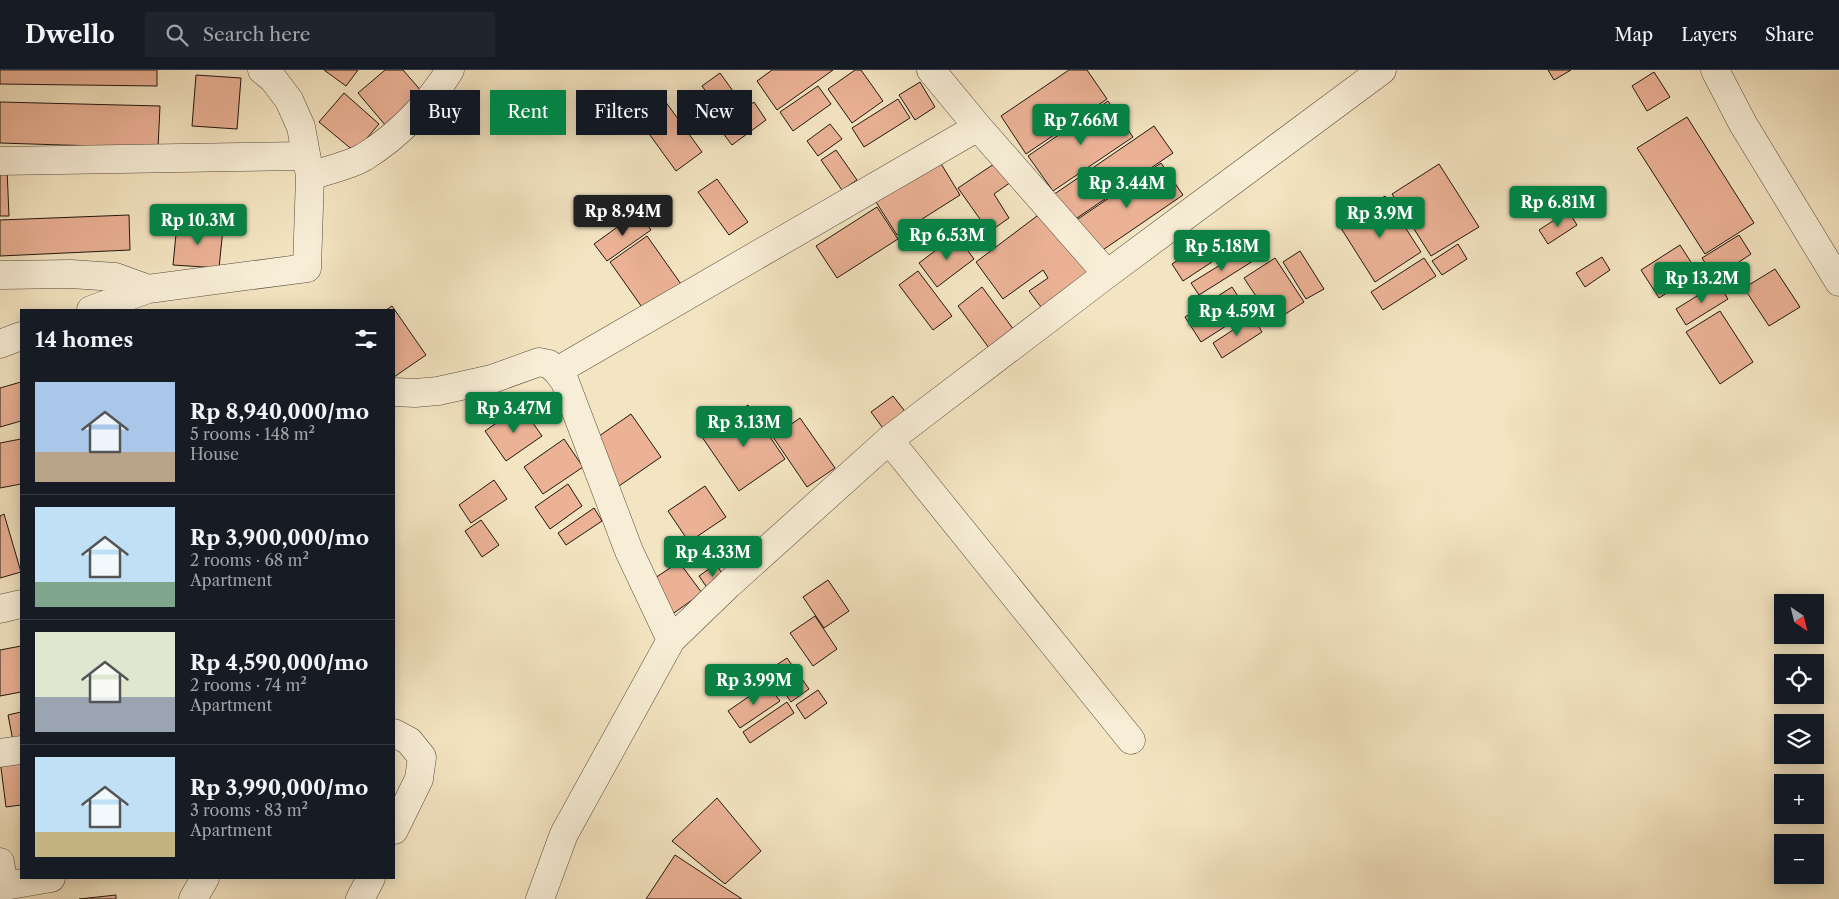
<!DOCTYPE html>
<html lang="en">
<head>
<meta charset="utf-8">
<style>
	:root { --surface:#171b24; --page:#20242c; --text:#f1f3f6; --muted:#9ea1a6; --line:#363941; --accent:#0b8043 }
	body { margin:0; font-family:"Libre Caslon Text",serif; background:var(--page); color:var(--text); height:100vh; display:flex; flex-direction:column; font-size:19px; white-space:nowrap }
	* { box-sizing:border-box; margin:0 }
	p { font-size:16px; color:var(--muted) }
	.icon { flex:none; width:28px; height:28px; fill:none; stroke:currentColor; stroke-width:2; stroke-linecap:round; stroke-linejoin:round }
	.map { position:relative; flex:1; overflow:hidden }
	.panel { position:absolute; left:20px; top:239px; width:375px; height:570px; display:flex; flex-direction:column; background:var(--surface); border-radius:0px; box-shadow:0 2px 12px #0003 }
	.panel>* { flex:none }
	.hud { position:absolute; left:410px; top:20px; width:475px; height:45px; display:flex; gap:10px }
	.needle { width:32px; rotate:145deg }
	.tools { position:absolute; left:1774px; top:524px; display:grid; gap:10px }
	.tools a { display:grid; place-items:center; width:50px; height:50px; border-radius:0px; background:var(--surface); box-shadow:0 2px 12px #0003; font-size:25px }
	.price { position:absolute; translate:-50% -42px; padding:0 11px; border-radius:5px; background:var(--accent); color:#fff; font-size:16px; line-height:32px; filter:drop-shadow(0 1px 2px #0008) }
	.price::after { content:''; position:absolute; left:50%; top:30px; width:15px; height:11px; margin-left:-8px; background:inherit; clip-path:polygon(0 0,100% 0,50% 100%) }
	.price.on { background:#222; color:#fff }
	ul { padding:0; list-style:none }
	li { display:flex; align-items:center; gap:15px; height:125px; padding:0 15px }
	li+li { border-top:1px solid var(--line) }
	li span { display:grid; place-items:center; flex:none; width:140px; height:100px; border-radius:0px; color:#555 }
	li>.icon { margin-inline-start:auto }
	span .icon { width:60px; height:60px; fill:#fffc; stroke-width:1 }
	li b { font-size:21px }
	h2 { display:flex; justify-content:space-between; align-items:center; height:60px; padding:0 15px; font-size:21px }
	.tag { padding:0 18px; border-radius:0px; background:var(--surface); box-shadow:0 2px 12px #0003; font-size:18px; line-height:45px }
	.tag.on { background:var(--accent); color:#fff }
	header { display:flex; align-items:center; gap:30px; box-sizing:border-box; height:70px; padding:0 25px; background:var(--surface); border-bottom:1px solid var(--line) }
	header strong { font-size:24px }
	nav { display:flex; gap:28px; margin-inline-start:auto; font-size:18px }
	.search { width:350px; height:45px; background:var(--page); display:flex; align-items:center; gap:12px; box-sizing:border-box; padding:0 18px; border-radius:0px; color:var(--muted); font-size:19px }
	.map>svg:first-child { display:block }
</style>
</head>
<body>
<header>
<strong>Dwello</strong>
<div class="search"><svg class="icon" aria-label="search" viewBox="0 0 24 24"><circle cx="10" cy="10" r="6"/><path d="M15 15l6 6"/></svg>Search here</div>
<nav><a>Map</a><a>Layers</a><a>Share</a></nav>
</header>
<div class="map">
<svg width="1839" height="829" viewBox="0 0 1839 829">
	<rect width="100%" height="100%" fill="#f4e5c2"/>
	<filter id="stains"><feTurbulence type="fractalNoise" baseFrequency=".004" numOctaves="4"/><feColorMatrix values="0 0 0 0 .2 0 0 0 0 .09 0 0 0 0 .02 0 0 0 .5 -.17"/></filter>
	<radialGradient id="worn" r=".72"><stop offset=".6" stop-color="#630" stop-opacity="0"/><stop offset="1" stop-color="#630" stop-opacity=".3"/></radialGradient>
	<!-- building -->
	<path fill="#ebb296" stroke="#21160f" d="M0,0H157V16L0,14Z
		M324,0H358L346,16Z
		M385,0H403L423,23L386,56L358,23Z
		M772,0H833L777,40L757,11Z
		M855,0H861L883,31L852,53L828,19Z
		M1069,0H1087L1107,29L1026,84L1001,46Z
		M1548,0H1571L1554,10Z
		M1654,2L1670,27L1647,41L1632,16Z
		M720,3L743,35L724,47L702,16Z
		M196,5L241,8L237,59L192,56Z
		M920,12L935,37L915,50L899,25Z
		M818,16L831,34L793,61L780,42Z
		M344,23L379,54L355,82L319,52Z
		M898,29L910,48L864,77L852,58Z
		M665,31L702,82L676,101L639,50Z
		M1108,31L1133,67L1053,121L1028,86Z
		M0,32L160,36L158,78L0,73Z
		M754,32L766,50L732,75L719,58Z
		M1687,47L1754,153L1705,184L1637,78Z
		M830,54L842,69L818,86L807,71Z
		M1154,56L1173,83L1071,152L1053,125Z
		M836,80L857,110L842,120L821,90Z
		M940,92L960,125L897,165L876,132Z
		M997,92L1011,112L994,124L1009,148L989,162L958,118Z
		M1161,93L1183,125L1094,186L1072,153Z
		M1439,94L1479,157L1431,186L1392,124Z
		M7,99L9,146H0V100Z
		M717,109L748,152L729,165L698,122Z
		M1385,126L1421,182L1375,212L1339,155Z
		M877,137L898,169L837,208L816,176Z
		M1045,140L1093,205L1044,241L1029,221L1048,208L1043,200L1003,229L976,192Z
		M1568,141L1577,155L1548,174L1539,160Z
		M638,142L651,160L607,191L594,174Z
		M129,145L130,180L0,186V150Z
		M177,154L223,159L219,198L173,195Z
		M956,165L974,189L937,217L919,193Z
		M1739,165L1751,184L1715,208L1702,188Z
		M647,166L681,214L644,240L610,192Z
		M1208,171L1218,188L1183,211L1172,194Z
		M1458,174L1467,189L1442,205L1432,191Z
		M1680,175L1698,203L1659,228L1641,200Z
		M1246,179L1253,191L1199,225L1191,213Z
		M1300,181L1324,219L1306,229L1283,192Z
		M1602,187L1610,200L1585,217L1576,203Z
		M1275,188L1304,232L1273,252L1244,208Z
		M1424,188L1436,206L1383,240L1371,222Z
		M1775,199L1800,237L1769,256L1744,218Z
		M918,201L952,246L933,260L899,215Z
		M1718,213L1728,229L1686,255L1676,239Z
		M982,217L1014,260L989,278L958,236Z
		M1232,217L1248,242L1201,272L1185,247Z
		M392,236L426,285L394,307V240H386Z
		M1720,241L1753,292L1720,314L1686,262Z
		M1253,247L1262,262L1222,288L1213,273Z
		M21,312V351L0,357V318Z
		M893,326L907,344L885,361L871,342Z
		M748,335L785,389L739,421L702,367Z
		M521,336L542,366L506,391L485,361Z
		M631,344L661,387L619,416L589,373Z
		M800,348L835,398L807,417L773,367Z
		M21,369V414L0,418V373Z
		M564,369L583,397L543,424L524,397Z
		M494,410L507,429L471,453L459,435Z
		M568,414L582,436L550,459L535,437Z
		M705,416L726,447L689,472L668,441Z
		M594,438L602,451L566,475L558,463Z
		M4,444L21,502L0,508V446Z
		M481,450L499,475L482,487L465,461Z
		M679,492L702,523L671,545L649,512Z
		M716,494L727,511L710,522L699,506Z
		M828,510L849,541L824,558L803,527Z
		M815,546L837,579L813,596L790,563Z
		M21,576V622L0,626V580Z
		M787,588L809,619L791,632L769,600Z
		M767,614L780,631L740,658L728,641Z
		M818,620L827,633L805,649L796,635Z
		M787,632L794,643L750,673L743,662Z
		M21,642V675L14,676L8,645Z
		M21,687V735L6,737L0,690Z
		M717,728L761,781L725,814L672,771Z
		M675,785L742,829H646Z
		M116,825V829H79Z"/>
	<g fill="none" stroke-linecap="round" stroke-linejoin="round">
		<defs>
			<path id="minor" d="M931,0L978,57L1107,204
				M1715,0L1743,54L1839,212
				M0,91L305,86
				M310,106C328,100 348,96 364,87C398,66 430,33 450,0
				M0,205L71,204L115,207L148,219
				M91,240L148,219L307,198L310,106L301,57L289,30L273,9L262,0
				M0,274L21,266
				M557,301L978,57
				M394,322L415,323L438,321L492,309L539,292L549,294L557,301L565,312L629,481L671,570
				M889,370L1131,670
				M0,539L21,534
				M394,663L409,671L422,687L419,709L394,760
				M0,683L21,680
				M0,792L4,816L51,808
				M193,829L205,808
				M360,829L371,808
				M540,829L564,764L671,570L728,515L889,370L1107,204L1382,0"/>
		</defs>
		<!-- minor casing -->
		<use href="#minor" stroke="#564a3c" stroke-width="29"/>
		<!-- minor -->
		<use href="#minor" stroke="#f8eed7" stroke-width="28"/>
	</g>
	<rect width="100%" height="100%" filter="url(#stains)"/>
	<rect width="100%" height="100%" fill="url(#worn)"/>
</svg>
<div class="tools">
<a><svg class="needle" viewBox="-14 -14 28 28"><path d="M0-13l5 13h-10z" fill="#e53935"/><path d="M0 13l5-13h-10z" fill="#9ea1a6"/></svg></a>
<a><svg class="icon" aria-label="locate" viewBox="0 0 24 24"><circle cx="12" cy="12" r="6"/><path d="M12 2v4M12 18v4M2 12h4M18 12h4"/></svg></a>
<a><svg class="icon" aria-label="layers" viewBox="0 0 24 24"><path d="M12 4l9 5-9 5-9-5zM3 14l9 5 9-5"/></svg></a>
<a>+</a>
<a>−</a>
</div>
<b class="price" style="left:1081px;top:76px">Rp 7.66M</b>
<b class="price" style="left:1127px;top:139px">Rp 3.44M</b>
<b class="price" style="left:1558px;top:158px">Rp 6.81M</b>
<b class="price on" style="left:623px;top:167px">Rp 8.94M</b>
<b class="price" style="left:1380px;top:169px">Rp 3.9M</b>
<b class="price" style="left:198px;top:176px">Rp 10.3M</b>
<b class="price" style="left:947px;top:191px">Rp 6.53M</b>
<b class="price" style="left:1222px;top:202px">Rp 5.18M</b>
<b class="price" style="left:1702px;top:234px">Rp 13.2M</b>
<b class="price" style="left:1237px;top:267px">Rp 4.59M</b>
<b class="price" style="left:514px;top:364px">Rp 3.47M</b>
<b class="price" style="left:744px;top:378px">Rp 3.13M</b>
<b class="price" style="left:713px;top:508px">Rp 4.33M</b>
<b class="price" style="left:754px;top:636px">Rp 3.99M</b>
<div class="hud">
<a class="tag">Buy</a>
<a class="tag on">Rent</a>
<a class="tag">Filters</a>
<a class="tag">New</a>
</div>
<section class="panel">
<h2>14 homes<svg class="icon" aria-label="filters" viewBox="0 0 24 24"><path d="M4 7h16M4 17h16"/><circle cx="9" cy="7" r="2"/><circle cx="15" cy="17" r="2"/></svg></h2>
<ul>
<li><span style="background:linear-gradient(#a9c7e8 70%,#b9a48a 0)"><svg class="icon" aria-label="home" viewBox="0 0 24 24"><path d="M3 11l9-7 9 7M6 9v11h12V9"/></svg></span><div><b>Rp 8,940,000/mo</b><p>5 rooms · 148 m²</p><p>House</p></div></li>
<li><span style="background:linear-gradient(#bfe0f5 75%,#7fa58c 0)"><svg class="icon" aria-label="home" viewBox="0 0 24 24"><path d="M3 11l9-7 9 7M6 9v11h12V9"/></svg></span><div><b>Rp 3,900,000/mo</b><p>2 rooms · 68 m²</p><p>Apartment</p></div></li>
<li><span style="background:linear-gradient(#dfe7d0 65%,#9aa5b1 0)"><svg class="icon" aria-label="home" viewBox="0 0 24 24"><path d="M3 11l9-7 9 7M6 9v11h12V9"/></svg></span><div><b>Rp 4,590,000/mo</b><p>2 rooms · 74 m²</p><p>Apartment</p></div></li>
<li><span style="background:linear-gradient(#bfe0f5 75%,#c2b280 0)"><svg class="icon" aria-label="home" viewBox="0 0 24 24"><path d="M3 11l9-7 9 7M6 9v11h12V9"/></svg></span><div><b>Rp 3,990,000/mo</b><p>3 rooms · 83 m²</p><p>Apartment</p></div></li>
</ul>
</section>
</div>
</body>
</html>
